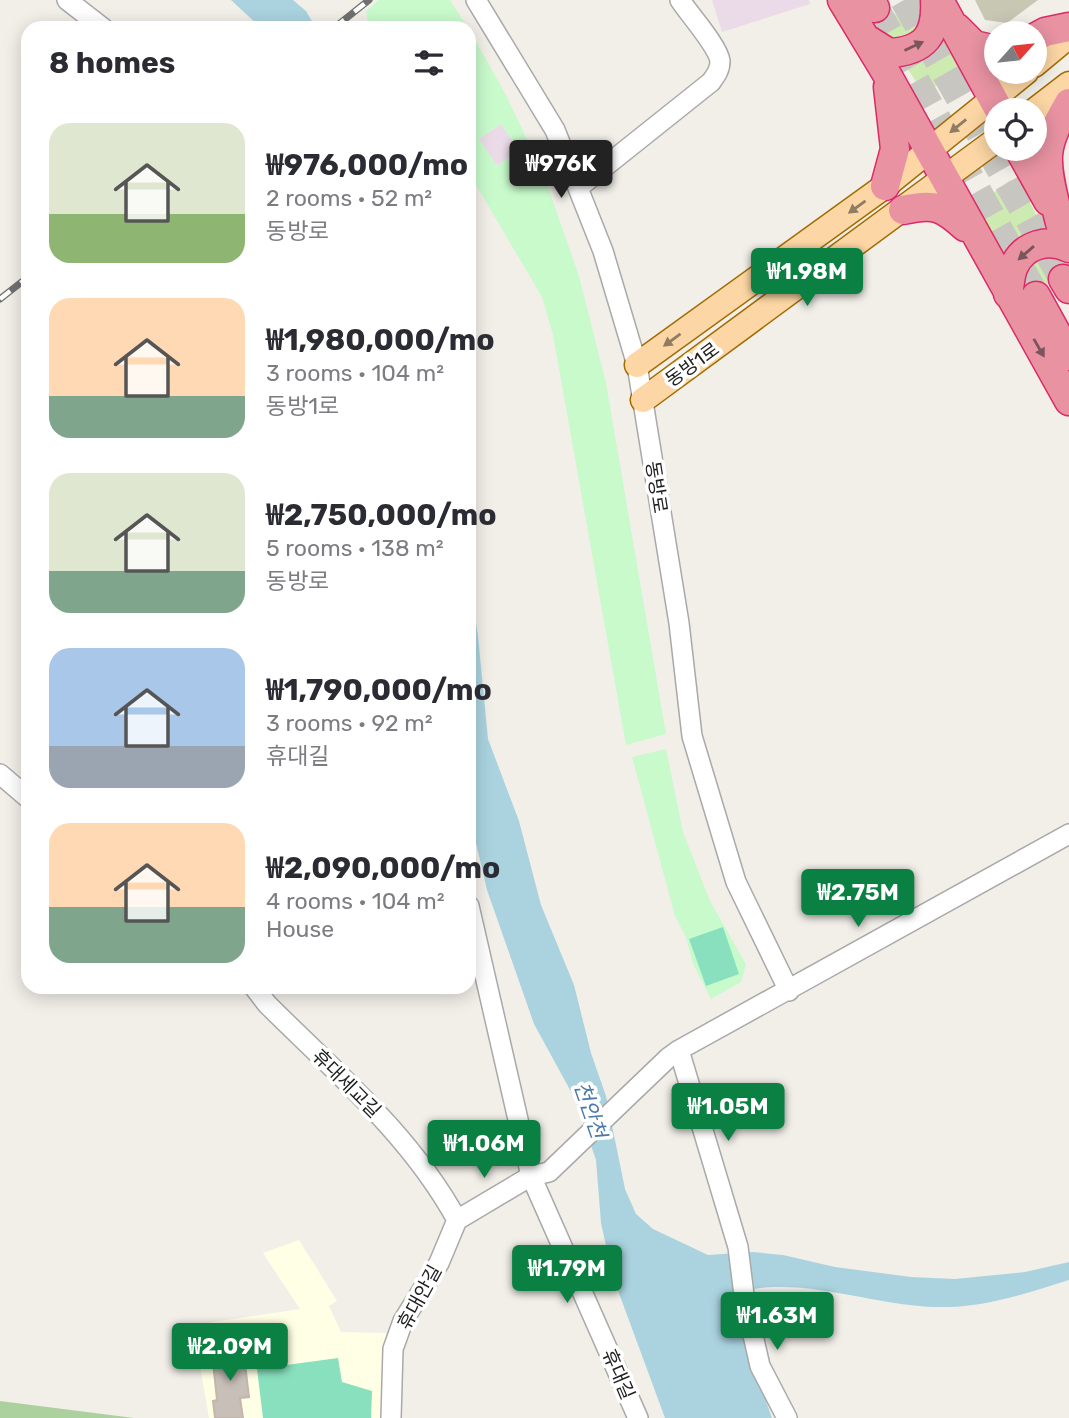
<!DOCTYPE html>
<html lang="en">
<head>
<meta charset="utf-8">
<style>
	:root { --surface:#fff; --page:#f2f2f3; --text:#2b2b33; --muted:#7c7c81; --accent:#0b8043 }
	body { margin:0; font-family:Rubik,"Noto Sans KR",sans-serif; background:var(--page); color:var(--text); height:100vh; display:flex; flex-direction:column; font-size:26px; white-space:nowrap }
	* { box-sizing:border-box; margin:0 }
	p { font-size:23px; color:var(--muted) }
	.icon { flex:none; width:38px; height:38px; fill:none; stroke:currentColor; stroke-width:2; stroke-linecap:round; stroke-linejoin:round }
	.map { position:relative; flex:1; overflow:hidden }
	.drawer { position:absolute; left:21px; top:21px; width:455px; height:973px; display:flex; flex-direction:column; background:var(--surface); border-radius:21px; box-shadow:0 4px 18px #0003 }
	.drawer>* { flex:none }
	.needle { width:46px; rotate:63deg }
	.buttons { position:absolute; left:984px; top:21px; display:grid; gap:14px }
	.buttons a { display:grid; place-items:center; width:63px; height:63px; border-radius:50%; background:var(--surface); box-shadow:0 4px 18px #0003; font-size:35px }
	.price { position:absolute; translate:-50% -60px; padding:0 16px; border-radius:7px; background:var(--accent); color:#fff; font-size:23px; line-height:46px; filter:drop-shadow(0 2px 4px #0008) }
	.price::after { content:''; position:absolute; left:50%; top:42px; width:21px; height:16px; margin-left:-10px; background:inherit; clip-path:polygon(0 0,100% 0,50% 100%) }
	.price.active { background:#222; color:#fff }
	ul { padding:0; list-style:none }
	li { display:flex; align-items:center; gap:21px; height:175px; padding:0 28px }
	li span { display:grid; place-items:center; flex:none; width:196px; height:140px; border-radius:21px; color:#555 }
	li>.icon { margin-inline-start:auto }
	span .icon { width:84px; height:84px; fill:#fffc; stroke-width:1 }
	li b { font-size:30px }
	h2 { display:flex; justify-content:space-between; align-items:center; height:84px; padding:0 28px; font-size:30px }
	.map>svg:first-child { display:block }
</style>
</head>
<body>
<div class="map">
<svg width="1069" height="1418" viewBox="0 0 1069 1418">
	<rect width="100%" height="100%" fill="#f2efe9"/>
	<!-- industrial -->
	<path fill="#ebdbe8" d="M712,0H809L810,4L722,32Z
		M501,124L519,150L497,166L479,139Z"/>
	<!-- education -->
	<path fill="#ffffe5" d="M299,1240L337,1301L329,1306L341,1332L386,1333L387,1397L384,1418H209L193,1325L300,1309L263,1253Z"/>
	<!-- construction -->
	<path fill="#c7c7b4" d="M975,0H1038L1007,23L985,20Z"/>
	<!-- grass -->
	<path fill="#cdebb0" d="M921,0L927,26L901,44L868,28Z
		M941,31L968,64L924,94L900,57Z
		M1010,180L1030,202L1046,235L1004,264L970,211Z
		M1040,253L1069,257V272L1021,298L1019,277Z"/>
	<!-- forest -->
	<path fill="#add19e" d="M0,1401L134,1418H0Z"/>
	<!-- park -->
	<path fill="#c8facc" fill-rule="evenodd" d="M379,0H450L468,28H373L367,18L366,11Z
		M469,29L506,95L543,173L579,276L606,383L666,734L626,745L553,335L542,297L469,173ZM501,124L519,150L497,166L479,139Z
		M666,749L683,832L710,901L746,964L741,982L711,999L693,964L686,937L675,916L632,757Z"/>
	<!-- pitch -->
	<path fill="#88e0be" d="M723,927L739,974L706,986L689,939Z
		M338,1358L342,1382L372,1391L371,1418H263L257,1369Z"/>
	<!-- water -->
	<path fill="#aad3df" d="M231,0H293L306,11L316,28H261Z
		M469,576L478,636L488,739L519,821L541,905L574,985L591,1053L606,1096L625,1189L636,1214L653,1229L708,1255L753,1252L783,1255L835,1267L911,1277L955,1279L1025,1272L1069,1262V1280C1031,1292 989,1306 949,1307C890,1309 832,1285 773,1287C759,1287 744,1292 731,1294L749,1354L772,1418H665L613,1277L601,1223L596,1160L575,1099L534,1024L487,890L469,813Z"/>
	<!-- building -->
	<path fill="#c7bfb8" stroke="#c4b6ab" stroke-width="2" d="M243,1347L249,1397L240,1398L243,1418H215L213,1401L217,1400L212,1352Z"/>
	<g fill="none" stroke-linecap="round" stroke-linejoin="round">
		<!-- highway-tunnel -->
		<path stroke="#c8c6c1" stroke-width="28" stroke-dasharray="28 14" stroke-linecap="butt" d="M904,0L1063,279
			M875,8L1036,296"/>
		<defs>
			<path id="minor" d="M67,0L103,28
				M476,0L555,130L603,251L637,365L679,623L692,736L736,882L789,991
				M578,188L711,82C716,75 720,70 720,61C718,46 689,14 680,0
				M0,774L28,798
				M469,906L531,1176L638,1418
				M254,987L267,1004C335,1072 410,1134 457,1220
				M679,1050L738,1247L744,1295L760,1366L787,1418
				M457,1220L531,1176L549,1172L668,1058L679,1050L1069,834
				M391,1418L393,1349L403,1321L439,1263L457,1220"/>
			<path id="major" d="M1034,65L1069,36
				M1034,111L1069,84
				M637,365L885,186L1026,72
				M643,400L996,140"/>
			<path id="highway" d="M842,0L885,71L1069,401
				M870,0L875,8
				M939,0L999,110
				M957,28L974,45L996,50
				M865,38L889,53C925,51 937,35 935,0
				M1034,38L1045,32L1069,27
				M1019,149L1048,201
				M885,186L895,149L888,87
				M903,210C934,203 942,206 965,227
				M1060,223C1055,202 1047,177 1048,156C1049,137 1060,119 1069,103
				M1063,279L1069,289
				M1008,294C1010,285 1010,274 1014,266C1024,244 1049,238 1069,248
				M1036,296L1069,356"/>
		</defs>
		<!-- minor casing -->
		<use href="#minor" stroke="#a9a9a9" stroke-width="22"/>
		<!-- major casing -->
		<use href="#major" stroke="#a06b00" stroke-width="27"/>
		<!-- highway casing -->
		<use href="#highway" stroke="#dc2a67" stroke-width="31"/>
		<!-- minor -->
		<use href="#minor" stroke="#fff" stroke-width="19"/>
		<!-- major -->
		<use href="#major" stroke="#fcd6a4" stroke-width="24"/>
		<!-- highway -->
		<use href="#highway" stroke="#e892a2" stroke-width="28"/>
		<defs>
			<path id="rail" d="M334,28L369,0
				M0,299L28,277"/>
		</defs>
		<!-- rail casing -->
		<use href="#rail" stroke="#707070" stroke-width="7"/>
		<!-- rail -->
		<use href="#rail" stroke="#fff" stroke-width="4.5" stroke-dasharray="13" stroke-linecap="butt"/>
	</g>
	<!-- one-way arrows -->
	<defs><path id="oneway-solid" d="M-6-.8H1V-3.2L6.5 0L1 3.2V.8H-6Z" transform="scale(1.75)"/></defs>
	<g fill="#7b545c">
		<use href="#oneway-solid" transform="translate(914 46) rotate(-25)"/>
		<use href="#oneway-solid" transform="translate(1026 253) rotate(139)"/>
		<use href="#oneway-solid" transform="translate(1039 348) rotate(60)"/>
	</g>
	<g fill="#8f7c63">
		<use href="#oneway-solid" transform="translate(958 126) rotate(141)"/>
		<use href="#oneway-solid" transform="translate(857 207) rotate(144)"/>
		<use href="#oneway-solid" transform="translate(672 340) rotate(144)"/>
	</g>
	<g text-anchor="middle" stroke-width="7" stroke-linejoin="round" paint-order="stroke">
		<!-- street labels -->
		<g font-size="19" fill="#222" stroke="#fff">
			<text transform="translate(692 364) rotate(-36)" y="7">동방1로</text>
			<text transform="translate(657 487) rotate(81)" y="7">동방로</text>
			<text transform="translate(347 1083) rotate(45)" y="7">휴대세교길</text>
			<text transform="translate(419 1297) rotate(-61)" y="7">휴대안길</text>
			<text transform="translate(619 1374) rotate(67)" y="7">휴대길</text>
		</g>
		<!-- water labels -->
		<g font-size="21" font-style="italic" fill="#4a7aab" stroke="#fff">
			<text transform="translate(590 1110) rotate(71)" y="7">천안천</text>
		</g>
	</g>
</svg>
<div class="buttons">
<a><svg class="needle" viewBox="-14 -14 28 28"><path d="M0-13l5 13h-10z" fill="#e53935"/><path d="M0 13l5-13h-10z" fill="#7c7c81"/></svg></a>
<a><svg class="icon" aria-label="locate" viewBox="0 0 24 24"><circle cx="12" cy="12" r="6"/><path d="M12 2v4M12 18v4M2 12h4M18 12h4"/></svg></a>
</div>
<b class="price active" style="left:561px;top:200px">₩976K</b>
<b class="price" style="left:807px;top:308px">₩1.98M</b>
<b class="price" style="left:858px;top:929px">₩2.75M</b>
<b class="price" style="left:728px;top:1143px">₩1.05M</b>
<b class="price" style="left:484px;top:1180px">₩1.06M</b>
<b class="price" style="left:567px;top:1305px">₩1.79M</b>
<b class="price" style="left:777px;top:1352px">₩1.63M</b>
<b class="price" style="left:230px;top:1383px">₩2.09M</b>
<section class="drawer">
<h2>8 homes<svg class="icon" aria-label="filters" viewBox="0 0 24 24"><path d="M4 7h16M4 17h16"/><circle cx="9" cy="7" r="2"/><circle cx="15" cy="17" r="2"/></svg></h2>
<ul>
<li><span style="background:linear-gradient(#dfe7d0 65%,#8fb573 0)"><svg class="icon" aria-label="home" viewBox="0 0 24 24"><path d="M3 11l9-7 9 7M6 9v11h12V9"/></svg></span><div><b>₩976,000/mo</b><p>2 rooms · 52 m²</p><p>동방로</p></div></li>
<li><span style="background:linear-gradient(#ffd9b3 70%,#7fa58c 0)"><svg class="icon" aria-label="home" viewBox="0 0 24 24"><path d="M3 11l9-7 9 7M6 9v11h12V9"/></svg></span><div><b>₩1,980,000/mo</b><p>3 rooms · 104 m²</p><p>동방1로</p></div></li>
<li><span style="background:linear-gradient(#dfe7d0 70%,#7fa58c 0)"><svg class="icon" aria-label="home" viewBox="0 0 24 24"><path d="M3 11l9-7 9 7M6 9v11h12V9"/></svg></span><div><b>₩2,750,000/mo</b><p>5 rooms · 138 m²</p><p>동방로</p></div></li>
<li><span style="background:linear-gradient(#a9c7e8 70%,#9aa5b1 0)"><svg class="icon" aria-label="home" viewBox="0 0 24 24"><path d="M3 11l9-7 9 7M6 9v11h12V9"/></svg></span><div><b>₩1,790,000/mo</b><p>3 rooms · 92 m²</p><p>휴대길</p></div></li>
<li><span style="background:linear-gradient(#ffd9b3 60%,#7fa58c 0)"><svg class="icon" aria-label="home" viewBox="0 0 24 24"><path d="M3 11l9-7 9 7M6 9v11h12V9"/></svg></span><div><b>₩2,090,000/mo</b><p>4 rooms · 104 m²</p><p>House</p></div></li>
</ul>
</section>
</div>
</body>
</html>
